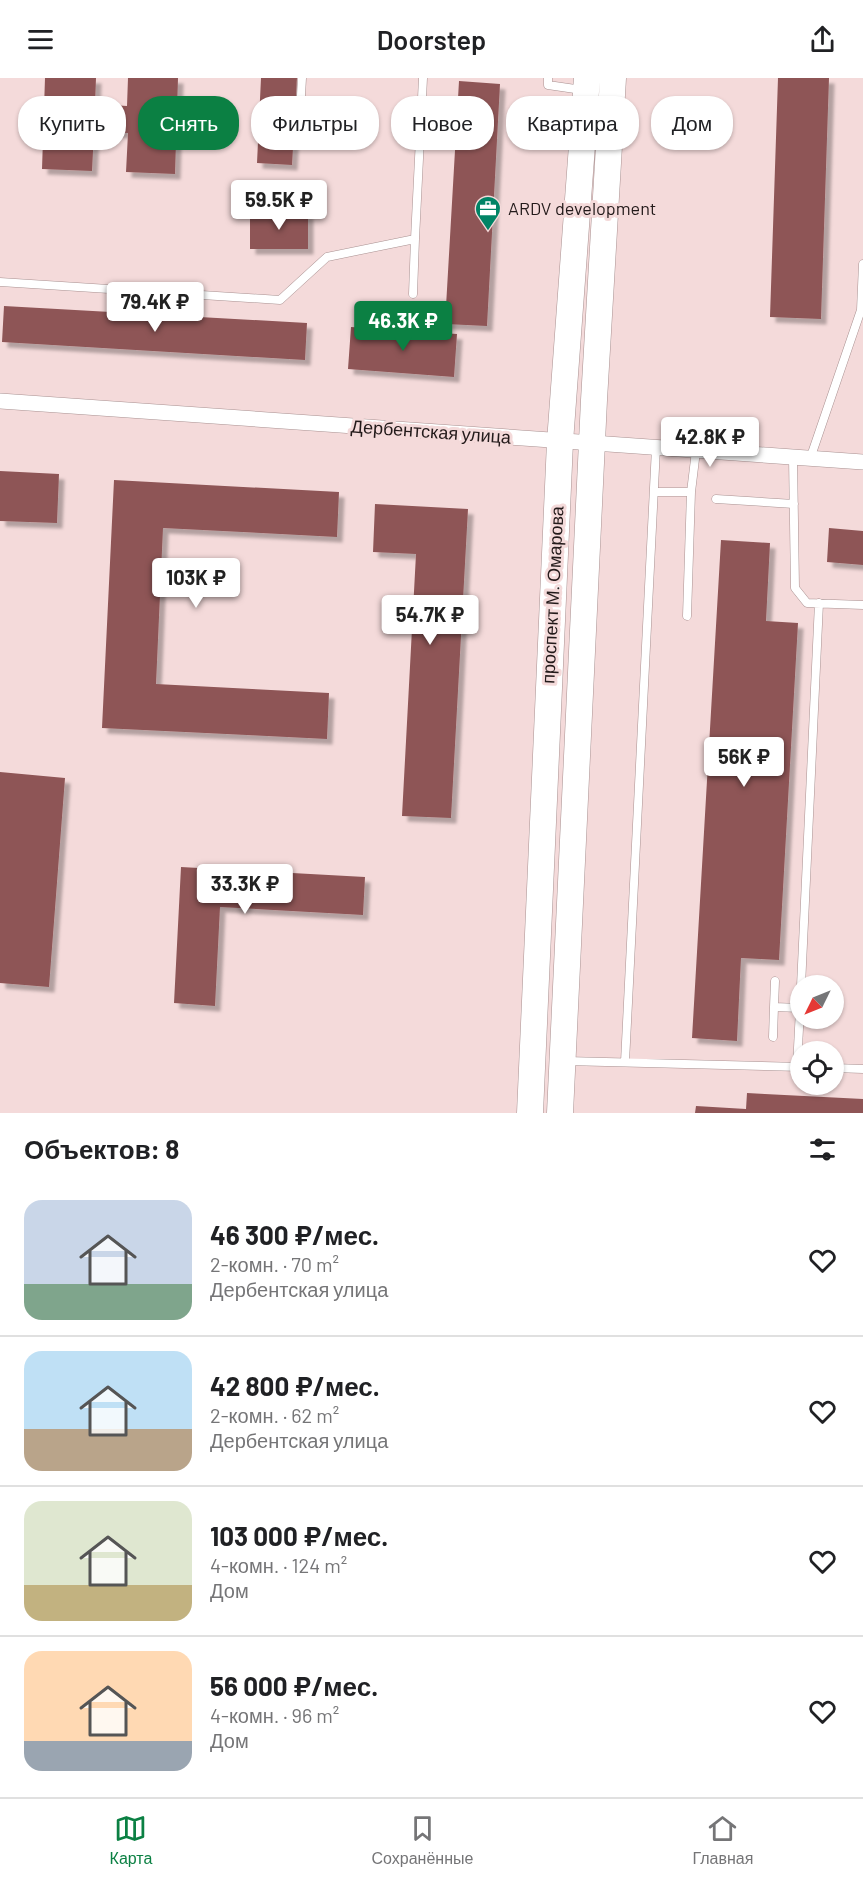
<!DOCTYPE html>
<html lang="ru">
<head>
<meta charset="utf-8">
<style>
	:root { --surface:#fff; --page:#f2f2f2; --text:#202124; --muted:#757577; --line:#e0e0e0; --accent:#0b8043 }
	body { margin:0; font-family:Barlow,sans-serif; background:var(--page); color:var(--text); height:100vh; display:flex; flex-direction:column; font-size:22px; white-space:nowrap }
	* { box-sizing:border-box; margin:0 }
	p { font-size:20px; color:var(--muted) }
	.icon { flex:none; width:33px; height:33px; fill:none; stroke:currentColor; stroke-width:2; stroke-linecap:round; stroke-linejoin:round }
	.map { position:relative; height:1035px; overflow:hidden }
	.drawer { display:flex; flex-direction:column; background:var(--surface); flex:1 }
	.drawer>* { flex:none }
	.top-card { position:absolute; left:18px; top:18px; width:828px; height:54px; display:flex; gap:12px }
	.needle { width:39px; rotate:227deg }
	.controls { position:absolute; left:790px; top:897px; display:grid; gap:12px }
	.controls a { display:grid; place-items:center; width:54px; height:54px; border-radius:50%; background:var(--surface); box-shadow:0 2px 4px #0004; font-size:30px }
	.price { position:absolute; translate:-50% -51px; padding:0 14px; border-radius:6px; background:#fff; color:#222; font-size:20px; line-height:39px; filter:drop-shadow(0 2px 3px #0008) }
	.price::after { content:''; position:absolute; left:50%; top:36px; width:18px; height:14px; margin-left:-9px; background:inherit; clip-path:polygon(0 0,100% 0,50% 100%) }
	.price.on { background:var(--accent); color:#fff }
	ul { padding:0; list-style:none }
	li { display:flex; align-items:center; gap:18px; height:150px; padding:0 24px }
	li+li { border-top:2px solid var(--line) }
	li span { display:grid; place-items:center; flex:none; width:168px; height:120px; border-radius:18px; color:#555 }
	li>.icon { margin-inline-start:auto }
	span .icon { width:72px; height:72px; fill:#fffc; stroke-width:1 }
	li b { font-size:26px }
	h2 { display:flex; justify-content:space-between; align-items:center; height:72px; padding:0 24px; font-size:26px }
	.tag { padding:0 21px; border-radius:24px; background:var(--surface); box-shadow:0 2px 4px #0004; font-size:21px; line-height:54px }
	.tag.on { background:var(--accent); color:#fff }
	header { display:flex; justify-content:space-between; align-items:center; height:78px; padding:0 24px; background:var(--surface); font-size:27px; font-weight:600 }
	.tabs { display:flex; justify-content:space-around; align-items:center; height:84px; border-top:2px solid var(--line); background:var(--surface); font-size:16px; color:var(--muted) }
	.tabs a { display:grid; justify-items:center; gap:3px }
	.tabs .on { color:var(--accent) }
	.map>svg:first-child { display:block }
</style>
</head>
<body>
<header><svg class="icon" aria-label="menu" viewBox="0 0 24 24"><path d="M4 6h16M4 12h16M4 18h16"/></svg>Doorstep<svg class="icon" aria-label="share" viewBox="0 0 24 24"><path d="M12 15V3M7 8l5-5 5 5M5 13v7h14v-7"/></svg></header>
<div class="map">
<svg width="863" height="1035" viewBox="0 0 863 1035">
	<defs>
		<filter id="shadow"><feDropShadow dx="5.5" dy="5.5" stdDeviation="1.5" flood-color="#0004"/></filter>
	</defs>
	<rect width="100%" height="100%" fill="#f4dada"/>
	<!-- building -->
	<path fill="#8e5556" filter="url(#shadow)" d="M45,0H96L95,26L127,28L128,0H178L175,96L126,94L128,55L94,53L92,93L42,91Z
		M261,0H297L292,87L257,85Z
		M778,0H829L821,241L770,239Z
		M459,3L500,6L487,248L445,246Z
		M250,135H308V171H250Z
		M4,228L307,245L305,282L2,264Z
		M351,249L457,256L454,299L348,291Z
		M0,393L59,396L57,445L0,443Z
		M114,402L339,414L337,459L163,450L156,606L329,615L327,661L102,650Z
		M375,426L468,431L451,740L402,738L416,476L373,474Z
		M829,450L863,453V487L827,484Z
		M721,462L770,465L766,543L798,545L779,882L741,880L737,963L692,960Z
		M0,694L65,700L49,909L0,905Z
		M181,789L365,799L363,837L220,829L215,928L174,925Z
		M747,1015L863,1021V1035H695L696,1028L746,1031Z"/>
	<g fill="none" stroke-linecap="round" stroke-linejoin="round">
		<defs>
			<path id="lane" d="M548,0V7L582,12
				M299,52L302,0
				M0,204L280,222L327,179L415,161L423,0
				M413,216L415,161
				M793,379L795,510L807,525L863,527
				M810,381L861,232L863,186
				M654,414H691L696,373
				M716,421L794,426
				M687,538L691,414
				M801,908L819,525
				M774,929L775,903
				M773,959L774,929L800,930
				M566,983L801,989
				M625,984L656,370
				M797,989L801,912
				M834,990L863,991"/>
			<path id="street" d="M0,323L863,384"/>
			<path id="primary" d="M530,1035L560,364L587,0
				M560,1035L594,322L613,0"/>
		</defs>
		<!-- lane casing -->
		<use href="#lane" stroke="#a99191" stroke-width="9"/>
		<!-- street casing -->
		<use href="#street" stroke="#a99191" stroke-width="16"/>
		<!-- primary casing -->
		<use href="#primary" stroke="#a99191" stroke-width="27"/>
		<!-- lane -->
		<use href="#lane" stroke="#fff" stroke-width="8"/>
		<!-- street -->
		<use href="#street" stroke="#fff" stroke-width="15"/>
		<!-- primary -->
		<use href="#primary" stroke="#fff" stroke-width="26"/>
	</g>
	<!-- icons -->
	<defs>
		<symbol id="office-pin" viewBox="-11 -11 22 30"><path d="M0 17L-7.5 6A9.5 9.5 0 1 1 7.5 6Z" fill="#018466" stroke="#f4dada"/><path d="M-6-3h4V-5.5h4V-3h4V5H-6ZM-1-4.5V-3h2v-1.5ZM-6 0V1H6V0Z" fill="#fff"/></symbol>
	</defs>
	<g fill-rule="evenodd">
		<use href="#office-pin" x="473" y="116" width="30" height="40"/>
	</g>
	<g text-anchor="middle" stroke-width="6" stroke-linejoin="round" paint-order="stroke">
		<!-- poi labels -->
		<g font-size="18" fill="#231a1a" stroke="#f4dada" text-anchor="start">
			<text x="508" y="137">ARDV development</text>
		</g>
		<!-- street labels -->
		<g font-size="18" fill="#231a1a" stroke="#f4dada">
			<text transform="translate(431 354) rotate(4)" y="6">Дербентская улица</text>
			<text transform="translate(553 517) rotate(-87)" y="6">проспект М. Омарова</text>
		</g>
	</g>
</svg>
<div class="controls">
<a><svg class="needle" viewBox="-14 -14 28 28"><path d="M0-13l5 13h-10z" fill="#e53935"/><path d="M0 13l5-13h-10z" fill="#757577"/></svg></a>
<a><svg class="icon" aria-label="locate" viewBox="0 0 24 24"><circle cx="12" cy="12" r="6"/><path d="M12 2v4M12 18v4M2 12h4M18 12h4"/></svg></a>
</div>
<b class="price" style="left:279px;top:153px">59.5K ₽</b>
<b class="price" style="left:155px;top:255px">79.4K ₽</b>
<b class="price on" style="left:403px;top:274px">46.3K ₽</b>
<b class="price" style="left:710px;top:390px">42.8K ₽</b>
<b class="price" style="left:196px;top:531px">103K ₽</b>
<b class="price" style="left:430px;top:568px">54.7K ₽</b>
<b class="price" style="left:744px;top:710px">56K ₽</b>
<b class="price" style="left:245px;top:837px">33.3K ₽</b>
<div class="top-card">
<a class="tag">Купить</a>
<a class="tag on">Снять</a>
<a class="tag">Фильтры</a>
<a class="tag">Новое</a>
<a class="tag">Квартира</a>
<a class="tag">Дом</a>
</div>
</div>
<section class="drawer">
<h2>Объектов: 8<svg class="icon" aria-label="filters" viewBox="0 0 24 24"><path d="M4 7h16M4 17h16"/><circle cx="9" cy="7" r="2"/><circle cx="15" cy="17" r="2"/></svg></h2>
<ul>
<li><span style="background:linear-gradient(#c9d6e8 70%,#7fa58c 0)"><svg class="icon" aria-label="home" viewBox="0 0 24 24"><path d="M3 11l9-7 9 7M6 9v11h12V9"/></svg></span><div><b>46 300 ₽/мес.</b><p>2-комн. · 70 m²</p><p>Дербентская улица</p></div><svg class="icon" aria-label="heart" viewBox="0 0 24 24"><path d="M12 20l-8-8c-3-5 5-10 8-4 3-6 11-1 8 4z"/></svg></li>
<li><span style="background:linear-gradient(#bfe0f5 65%,#b9a48a 0)"><svg class="icon" aria-label="home" viewBox="0 0 24 24"><path d="M3 11l9-7 9 7M6 9v11h12V9"/></svg></span><div><b>42 800 ₽/мес.</b><p>2-комн. · 62 m²</p><p>Дербентская улица</p></div><svg class="icon" aria-label="heart" viewBox="0 0 24 24"><path d="M12 20l-8-8c-3-5 5-10 8-4 3-6 11-1 8 4z"/></svg></li>
<li><span style="background:linear-gradient(#dfe7d0 70%,#c2b280 0)"><svg class="icon" aria-label="home" viewBox="0 0 24 24"><path d="M3 11l9-7 9 7M6 9v11h12V9"/></svg></span><div><b>103 000 ₽/мес.</b><p>4-комн. · 124 m²</p><p>Дом</p></div><svg class="icon" aria-label="heart" viewBox="0 0 24 24"><path d="M12 20l-8-8c-3-5 5-10 8-4 3-6 11-1 8 4z"/></svg></li>
<li><span style="background:linear-gradient(#ffd9b3 75%,#9aa5b1 0)"><svg class="icon" aria-label="home" viewBox="0 0 24 24"><path d="M3 11l9-7 9 7M6 9v11h12V9"/></svg></span><div><b>56 000 ₽/мес.</b><p>4-комн. · 96 m²</p><p>Дом</p></div><svg class="icon" aria-label="heart" viewBox="0 0 24 24"><path d="M12 20l-8-8c-3-5 5-10 8-4 3-6 11-1 8 4z"/></svg></li>
</ul>
</section>
<nav class="tabs">
<a class="on"><svg class="icon" aria-label="map" viewBox="0 0 24 24"><path d="M3 6l6-2 6 2 6-2v14l-6 2-6-2-6 2zM9 4v14M15 6v14"/></svg>Карта</a>
<a><svg class="icon" aria-label="saved" viewBox="0 0 24 24"><path d="M7 4h10v16l-5-4-5 4z"/></svg>Сохранённые</a>
<a><svg class="icon" aria-label="home" viewBox="0 0 24 24"><path d="M3 11l9-7 9 7M6 9v11h12V9"/></svg>Главная</a>
</nav>
</body>
</html>
